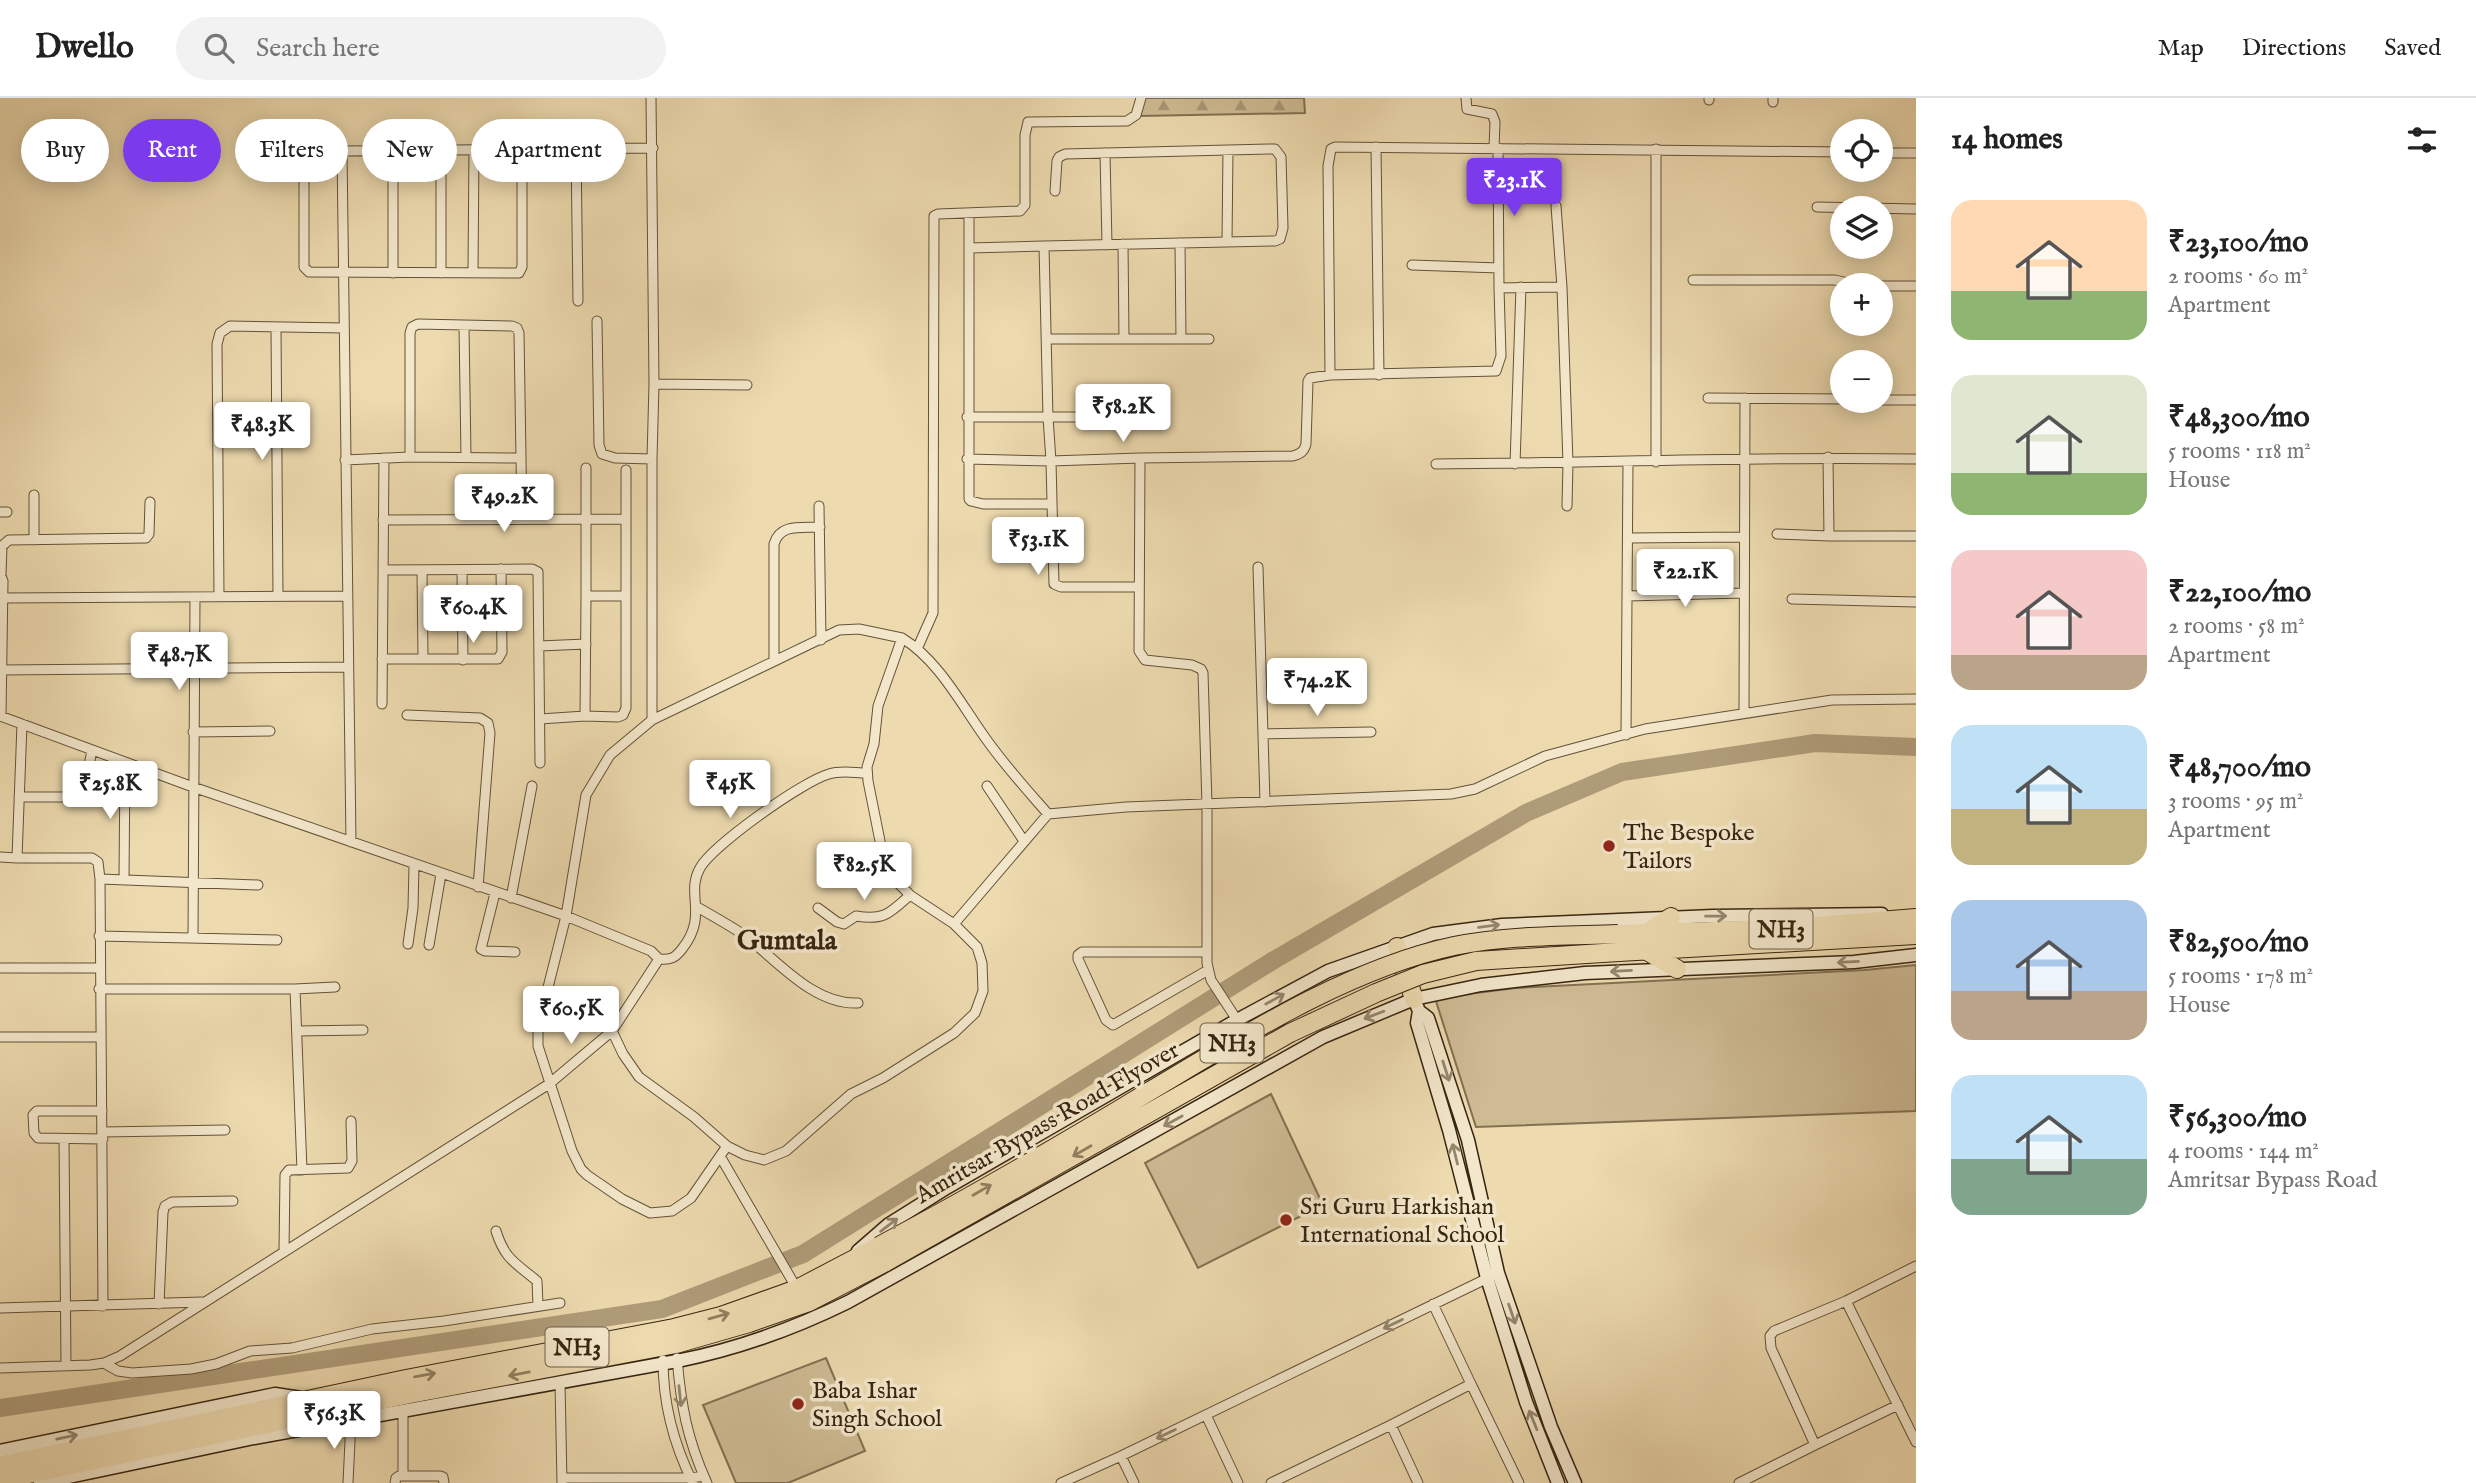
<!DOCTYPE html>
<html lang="en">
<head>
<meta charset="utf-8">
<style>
	:root { --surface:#fff; --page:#f2f2f2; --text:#222; --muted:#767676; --line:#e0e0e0; --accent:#7c3aed }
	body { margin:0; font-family:"IM FELL English",serif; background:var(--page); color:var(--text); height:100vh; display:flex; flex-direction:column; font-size:26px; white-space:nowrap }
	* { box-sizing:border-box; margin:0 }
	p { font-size:23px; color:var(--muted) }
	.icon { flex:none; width:38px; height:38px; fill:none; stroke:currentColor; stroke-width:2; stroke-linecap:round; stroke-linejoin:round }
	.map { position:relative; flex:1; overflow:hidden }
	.details { display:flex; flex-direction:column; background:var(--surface); width:560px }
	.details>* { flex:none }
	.banner { position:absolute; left:21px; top:21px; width:665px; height:63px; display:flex; gap:14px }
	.fabs { position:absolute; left:1830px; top:21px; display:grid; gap:14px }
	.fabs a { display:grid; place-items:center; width:63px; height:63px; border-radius:50%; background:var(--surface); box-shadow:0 4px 18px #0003; font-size:35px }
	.price { position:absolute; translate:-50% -60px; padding:0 16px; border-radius:7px; background:#fff; color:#222; font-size:23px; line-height:46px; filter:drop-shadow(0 2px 4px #0008) }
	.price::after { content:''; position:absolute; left:50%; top:42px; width:21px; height:16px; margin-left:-10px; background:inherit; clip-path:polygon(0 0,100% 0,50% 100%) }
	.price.on { background:var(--accent); color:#fff }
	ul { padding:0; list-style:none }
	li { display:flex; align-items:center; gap:21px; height:175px; padding:0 35px }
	li span { display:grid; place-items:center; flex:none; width:196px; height:140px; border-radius:21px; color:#555 }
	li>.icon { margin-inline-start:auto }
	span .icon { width:84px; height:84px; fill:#fffc; stroke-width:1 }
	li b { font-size:30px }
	h2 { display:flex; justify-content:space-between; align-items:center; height:84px; padding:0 35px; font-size:30px }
	.tag { padding:0 24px; border-radius:32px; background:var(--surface); box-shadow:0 4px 18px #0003; font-size:24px; line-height:63px }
	.tag.on { background:var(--accent); color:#fff }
	header { display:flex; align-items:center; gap:42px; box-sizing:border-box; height:98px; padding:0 35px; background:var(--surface); border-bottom:2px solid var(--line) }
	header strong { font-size:33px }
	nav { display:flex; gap:38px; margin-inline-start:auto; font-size:24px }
	.search { width:490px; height:63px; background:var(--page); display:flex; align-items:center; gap:18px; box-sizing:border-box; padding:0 24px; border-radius:38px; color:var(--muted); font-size:26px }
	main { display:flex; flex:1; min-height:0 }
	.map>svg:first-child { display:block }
</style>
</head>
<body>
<header>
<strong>Dwello</strong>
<div class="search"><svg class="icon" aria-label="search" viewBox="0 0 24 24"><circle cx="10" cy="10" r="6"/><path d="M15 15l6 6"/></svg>Search here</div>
<nav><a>Map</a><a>Directions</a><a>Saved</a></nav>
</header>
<main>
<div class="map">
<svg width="1916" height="1385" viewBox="0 0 1916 1385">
	<defs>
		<pattern id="forest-firs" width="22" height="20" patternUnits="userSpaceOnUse" patternTransform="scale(1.75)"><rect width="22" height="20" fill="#cebb94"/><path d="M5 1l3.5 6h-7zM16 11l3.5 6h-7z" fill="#a89877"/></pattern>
	</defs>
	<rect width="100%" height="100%" fill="#eddaaf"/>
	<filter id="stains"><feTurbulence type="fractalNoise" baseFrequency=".00286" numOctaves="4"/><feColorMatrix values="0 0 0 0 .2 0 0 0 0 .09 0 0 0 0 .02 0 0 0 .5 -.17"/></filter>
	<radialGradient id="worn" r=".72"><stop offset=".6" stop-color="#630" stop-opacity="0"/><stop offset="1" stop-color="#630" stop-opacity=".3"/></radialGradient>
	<!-- forest -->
	<path fill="url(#forest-firs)" stroke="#827052" stroke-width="2" d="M1138,0H1304L1305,15L1139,18Z"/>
	<!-- park -->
	<path fill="#cebb94" stroke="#827052" stroke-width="2" d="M1916,867V1013L1476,1029L1435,900L1516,890L1865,872Z
		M1271,996L1323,1107L1198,1170L1145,1065Z
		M826,1260L865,1353L788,1385H736L703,1307Z"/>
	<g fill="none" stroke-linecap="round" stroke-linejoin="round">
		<!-- river -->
		<path stroke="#af9c79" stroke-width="18" d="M0,1310L662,1211L803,1156L1274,862L1526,715L1622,674L1815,645L1916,649"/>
		<defs>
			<path id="street" d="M651,0L654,286L652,361V622
				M1466,0L1467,11L1492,16L1495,24L1494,50
				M1773,0V4
				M1709,2V0
				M1376,49L1379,277
				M576,50L578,203
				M1498,50L1499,190
				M342,53L309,52L304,56V169L309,174L519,175L522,169V50
				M393,53V175
				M1105,55L1107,147
				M1881,55H1916
				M1055,93L1057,63L1059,59L1065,56L1269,51H1275L1281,59L1283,130L1280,141L1275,143L1044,148L1048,319L1051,363L1140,360L1139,553L1145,562L1192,567L1201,571L1203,575L1207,707V865L1211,882L1237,922
				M1556,108L1562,189
				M1817,109L1916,111
				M969,120V401L971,403L983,406H1051
				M1227,144L1228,53
				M1180,145L1181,241
				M1123,146L1124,241
				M969,150L1044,148
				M1412,167L1499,170
				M441,175V52
				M473,175L474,51
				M1693,182H1835L1856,187
				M1881,188H1916
				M597,223L599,347L602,356L615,360L652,361
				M464,228L466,359
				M276,229L278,498
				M1046,241H1209
				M1330,277L1328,68L1331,51L1335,49L1843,54
				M654,286L747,287
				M1708,300L1843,301
				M1881,302H1916
				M967,319H1123
				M1828,359L1829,438
				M521,360L410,359V235L412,229L418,226L512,228L517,230L519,235L522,421
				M1140,360L1293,358C1300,356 1304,354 1306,346L1308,283L1310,280L1330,277L1496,273L1501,258L1499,190L1562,189L1568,365L1567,408
				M967,361L1051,363L1054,486L1061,489H1138
				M345,362L410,359
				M1656,364V51
				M1436,366C1596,365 1756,358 1916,361
				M1515,366L1521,189
				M586,370V498
				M819,408L821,542
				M0,414H7
				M383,422L626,421
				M1777,436L1829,438H1916
				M1629,440L1743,439
				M34,442V397
				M1258,469L1265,704
				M383,472L532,471L538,474L540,665
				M422,472L423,561
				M462,472L463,562
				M0,476L3,483L1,618
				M1,476L2,448L9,442L146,440L149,436L150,404
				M219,498L217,246L220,235L230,228L344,230
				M1627,498L1743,495
				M2,500L347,498
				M1792,501L1916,504
				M539,548L586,546
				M917,551L933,515L934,118L938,116L1020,113L1025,107V37L1028,24L1127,23L1136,17L1141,0
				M382,561H498L502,554L501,471
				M774,563V446C780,425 802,430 820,429
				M1,572L348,569
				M382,606L384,360
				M1744,615L1745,300
				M407,617L480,620L488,625L490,635L478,789
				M0,618L193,689L566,818L651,853L659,861L612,933L623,956L639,979L694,1019L727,1048L745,1057L764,1062L786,1053L851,996L883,980L954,935L975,915L983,893L982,865L977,849L954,826L910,797L894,781L881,748L868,683L867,669L874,646L878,608L902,540C940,563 963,610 989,645C1007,670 1028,693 1048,716L1126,709L1451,696L1475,691L1545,658L1645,631L1832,602L1916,601
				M585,618L618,619L623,617L626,610V372
				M540,621L585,618L586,498H626
				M22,626L17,760H92L98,764L100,781
				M193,634L270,633
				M1263,636L1371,634
				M1626,637L1628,364
				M987,688L1024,743
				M19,699H78L85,688L92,652
				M351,744L342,53L653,50
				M0,759L17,760
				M124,781L125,664
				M495,795L481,851L485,853L515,854
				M511,800L532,688
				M697,809C713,818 729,827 744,837C777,862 813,907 858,905
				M818,810L837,824L844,826L856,818C884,823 890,815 910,797
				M954,826L1048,716
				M99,838L277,842
				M193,840L195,499
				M408,846L413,810L414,767
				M429,847L441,776
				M1207,854H1082L1078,857V861L1106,922L1113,927L1208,872
				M659,861C671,862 675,860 682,851C709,817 685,796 700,770C713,747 803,683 829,676C841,672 855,675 867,675
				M0,870H99
				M99,891H295L302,1072
				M295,891L335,889
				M297,933L363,932
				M0,939H99
				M102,1013H37L33,1017L34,1035L38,1040L103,1041
				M103,1034L225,1032
				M64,1041L66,1267
				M727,1048L691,1100L672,1113L650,1115L622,1101L587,1077L581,1071L572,1053L538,948V929L566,818L586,697L610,657L652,622L839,532L859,531L902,540
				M720,1058L797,1191
				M496,1133C505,1162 516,1165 537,1183L538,1207
				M284,1153L285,1077L289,1072L348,1070L352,1063L351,1023
				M1846,1203L1916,1344
				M159,1206L163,1114L165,1108L172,1104L233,1103
				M1433,1206L1471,1286
				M103,1208L100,781L258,787
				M0,1210L202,1204
				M677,1260C681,1307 687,1341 707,1385
				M663,1262C663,1304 674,1347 693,1385
				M104,1265L118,1273L132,1275L191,1271L216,1266L250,1253L292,1250L372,1231L444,1223L560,1205
				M0,1270L90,1267L104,1265L120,1258L549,986L612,933
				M560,1285L562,1385
				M1206,1317L1238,1385
				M1391,1327L1471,1286L1519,1385
				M1815,1347L1898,1307
				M1121,1358L1134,1385
				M403,1378V1312
				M562,1380H690L704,1378
				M348,1385L351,1322
				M395,1385L396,1380L399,1378H440L443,1379L444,1385
				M1061,1385L1121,1358L1490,1179
				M1271,1385L1391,1327L1418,1385
				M1739,1385L1815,1347L1771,1250L1770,1238L1774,1233L1846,1203L1916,1168"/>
			<path id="secondary" d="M1414,901L1419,913L1417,925L1449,1032L1487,1180L1526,1304L1558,1385
				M1419,913L1428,920L1468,1042L1498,1175L1551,1329L1575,1385
				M858,1153L889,1126L948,1089L1237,922L1328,873L1433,836L1502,827L1713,818L1882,816
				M0,1353L275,1296L301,1300
				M40,1385L254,1340L677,1263C738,1251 793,1231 848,1204L1323,939L1414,901L1481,887L1585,875L1854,864L1916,857"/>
			<path id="highway" d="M1618,836L1778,831L1916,820
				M1645,836L1671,819
				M1397,849L1414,901
				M1647,853L1677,871
				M1619,854L1916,837
				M0,1368L406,1281L674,1230L721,1218L797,1191L879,1148
				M0,1382L410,1296L676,1246L749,1225L809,1204L886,1164"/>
		</defs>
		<!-- street casing -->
		<use href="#street" stroke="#645238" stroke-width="11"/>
		<!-- secondary casing -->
		<use href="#secondary" stroke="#372410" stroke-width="15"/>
		<!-- highway casing -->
		<use href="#highway" stroke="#372410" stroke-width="20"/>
		<!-- street -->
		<use href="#street" stroke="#f3e7cb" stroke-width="9"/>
		<!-- secondary -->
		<use href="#secondary" stroke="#f3e7cb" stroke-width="12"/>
		<!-- highway -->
		<use href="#highway" stroke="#eddaaf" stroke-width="18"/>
		<defs>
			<path id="highway-bridge" d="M879,1148C971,1099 1061,1047 1150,993C1241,939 1350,870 1454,848C1508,837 1564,838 1618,836
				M886,1164L1290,935L1376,895L1423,876L1476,863L1619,854"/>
		</defs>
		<!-- highway-bridge casing -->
		<use href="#highway-bridge" stroke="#372410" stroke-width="20" stroke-linecap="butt"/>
		<!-- highway-bridge -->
		<use href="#highway-bridge" stroke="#eddaaf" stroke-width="18"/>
	</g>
	<!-- one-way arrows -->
	<defs><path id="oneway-shaft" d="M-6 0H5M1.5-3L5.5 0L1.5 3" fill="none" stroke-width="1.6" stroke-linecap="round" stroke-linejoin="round" transform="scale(1.75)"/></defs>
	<g stroke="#95866e">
		<use href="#oneway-shaft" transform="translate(1716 818) rotate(-1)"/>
		<use href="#oneway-shaft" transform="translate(1489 828) rotate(-8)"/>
		<use href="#oneway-shaft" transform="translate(1848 864) rotate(177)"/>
		<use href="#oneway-shaft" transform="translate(1621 873) rotate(177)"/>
		<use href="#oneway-shaft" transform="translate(1275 901) rotate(-29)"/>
		<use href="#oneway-shaft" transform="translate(1374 917) rotate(159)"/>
		<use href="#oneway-shaft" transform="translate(1446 973) rotate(72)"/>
		<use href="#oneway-shaft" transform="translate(1173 1023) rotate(151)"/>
		<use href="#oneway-shaft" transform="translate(1455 1056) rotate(-104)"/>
		<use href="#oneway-shaft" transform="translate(889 1127) rotate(-37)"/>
		<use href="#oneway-shaft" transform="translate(1512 1216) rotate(71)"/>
		<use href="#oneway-shaft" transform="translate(1393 1226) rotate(154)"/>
		<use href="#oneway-shaft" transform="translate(680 1298) rotate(84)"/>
		<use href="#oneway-shaft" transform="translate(1533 1322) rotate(-112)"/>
		<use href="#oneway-shaft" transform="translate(1166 1336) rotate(154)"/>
		<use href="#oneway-shaft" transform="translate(67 1339) rotate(-12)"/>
	</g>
	<g stroke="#927f60">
		<use href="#oneway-shaft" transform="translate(1082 1053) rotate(150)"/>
		<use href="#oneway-shaft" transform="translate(982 1092) rotate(-30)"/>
		<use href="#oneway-shaft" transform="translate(719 1218) rotate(-16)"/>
		<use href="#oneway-shaft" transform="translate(519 1276) rotate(169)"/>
		<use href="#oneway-shaft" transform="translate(425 1277) rotate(-10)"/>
	</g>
	<!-- markers -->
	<g fill="#8f2418" stroke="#f3e7cb" stroke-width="2.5">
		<circle cx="1609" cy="748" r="7"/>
		<circle cx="1286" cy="1122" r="7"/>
		<circle cx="798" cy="1306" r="7"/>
	</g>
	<g text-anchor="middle" stroke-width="7" stroke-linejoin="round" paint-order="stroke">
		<!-- shield labels -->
		<g fill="#f3e7cb" stroke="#6f5e48" stroke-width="2">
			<rect x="1749.5" y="811.5" width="63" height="39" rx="5"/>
			<rect x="1200.5" y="925.5" width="63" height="39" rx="5"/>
			<rect x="545.5" y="1229.5" width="63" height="39" rx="5"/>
		</g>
		<g font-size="23" font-weight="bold" fill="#372410">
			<text x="1781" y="839">NH3</text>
			<text x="1232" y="953">NH3</text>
			<text x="577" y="1257">NH3</text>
		</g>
		<!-- poi labels -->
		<g font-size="24" fill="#372410" stroke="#f3e7cb" text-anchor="start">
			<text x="1623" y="742">The Bespoke<tspan x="1623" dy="28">Tailors</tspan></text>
			<text x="1300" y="1116">Sri Guru Harkishan<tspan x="1300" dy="28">International School</tspan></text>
			<text x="812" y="1300">Baba Ishar<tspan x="812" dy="28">Singh School</tspan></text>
		</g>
		<!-- street labels -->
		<g font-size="24" fill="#372410" stroke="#f3e7cb">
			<text transform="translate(1047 1024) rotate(-30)" y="8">Amritsar Bypass Road Flyover</text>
		</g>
		<!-- quarter labels -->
		<g font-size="28" font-weight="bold" fill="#372410" stroke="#f3e7cb">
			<text x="787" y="851">Gumtala</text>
		</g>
	</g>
	<rect width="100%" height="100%" filter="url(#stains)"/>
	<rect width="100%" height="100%" fill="url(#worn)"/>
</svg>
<div class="fabs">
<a><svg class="icon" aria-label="locate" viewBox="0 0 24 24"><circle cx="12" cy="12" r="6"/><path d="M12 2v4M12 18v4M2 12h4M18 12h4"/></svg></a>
<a><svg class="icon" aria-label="layers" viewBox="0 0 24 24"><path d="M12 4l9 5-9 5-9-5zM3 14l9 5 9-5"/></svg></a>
<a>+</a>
<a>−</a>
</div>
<b class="price on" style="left:1514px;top:120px">₹23.1K</b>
<b class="price" style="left:1123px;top:346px">₹58.2K</b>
<b class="price" style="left:262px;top:364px">₹48.3K</b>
<b class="price" style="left:504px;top:436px">₹49.2K</b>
<b class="price" style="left:1038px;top:479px">₹53.1K</b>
<b class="price" style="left:1685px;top:511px">₹22.1K</b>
<b class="price" style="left:473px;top:547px">₹60.4K</b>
<b class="price" style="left:179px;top:594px">₹48.7K</b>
<b class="price" style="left:1317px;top:620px">₹74.2K</b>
<b class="price" style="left:730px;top:722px">₹45K</b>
<b class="price" style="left:110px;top:723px">₹25.8K</b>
<b class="price" style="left:864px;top:804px">₹82.5K</b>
<b class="price" style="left:571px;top:948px">₹60.5K</b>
<b class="price" style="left:334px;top:1353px">₹56.3K</b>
<div class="banner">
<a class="tag">Buy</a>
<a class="tag on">Rent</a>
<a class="tag">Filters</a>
<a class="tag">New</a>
<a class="tag">Apartment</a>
</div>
</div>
<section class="details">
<h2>14 homes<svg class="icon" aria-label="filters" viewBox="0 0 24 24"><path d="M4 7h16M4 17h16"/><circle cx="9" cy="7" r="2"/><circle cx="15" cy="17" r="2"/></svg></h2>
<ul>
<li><span style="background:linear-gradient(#ffd9b3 65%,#8fb573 0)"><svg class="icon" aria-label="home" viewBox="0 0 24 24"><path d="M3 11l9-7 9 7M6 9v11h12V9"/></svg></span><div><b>₹23,100/mo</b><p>2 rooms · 60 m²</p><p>Apartment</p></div></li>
<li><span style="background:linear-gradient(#dfe7d0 70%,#8fb573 0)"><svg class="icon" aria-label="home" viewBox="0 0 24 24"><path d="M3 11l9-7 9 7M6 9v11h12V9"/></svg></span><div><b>₹48,300/mo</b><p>5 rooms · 118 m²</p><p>House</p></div></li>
<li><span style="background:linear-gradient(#f6c9c9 75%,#b9a48a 0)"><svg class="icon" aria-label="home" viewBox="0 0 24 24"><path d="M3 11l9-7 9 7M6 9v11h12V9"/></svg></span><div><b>₹22,100/mo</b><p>2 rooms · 58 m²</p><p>Apartment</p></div></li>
<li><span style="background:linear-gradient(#bfe0f5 60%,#c2b280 0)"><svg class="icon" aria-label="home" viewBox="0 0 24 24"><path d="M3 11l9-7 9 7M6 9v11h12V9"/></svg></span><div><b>₹48,700/mo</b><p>3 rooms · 95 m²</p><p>Apartment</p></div></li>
<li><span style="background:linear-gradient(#a9c7e8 65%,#b9a48a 0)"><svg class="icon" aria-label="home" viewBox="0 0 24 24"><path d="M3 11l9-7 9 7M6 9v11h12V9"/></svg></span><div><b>₹82,500/mo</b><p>5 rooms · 178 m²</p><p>House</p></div></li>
<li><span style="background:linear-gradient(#bfe0f5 60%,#7fa58c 0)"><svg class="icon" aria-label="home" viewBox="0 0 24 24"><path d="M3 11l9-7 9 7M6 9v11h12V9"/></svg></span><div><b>₹56,300/mo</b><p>4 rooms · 144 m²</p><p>Amritsar Bypass Road</p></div></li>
</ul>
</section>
</main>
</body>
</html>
